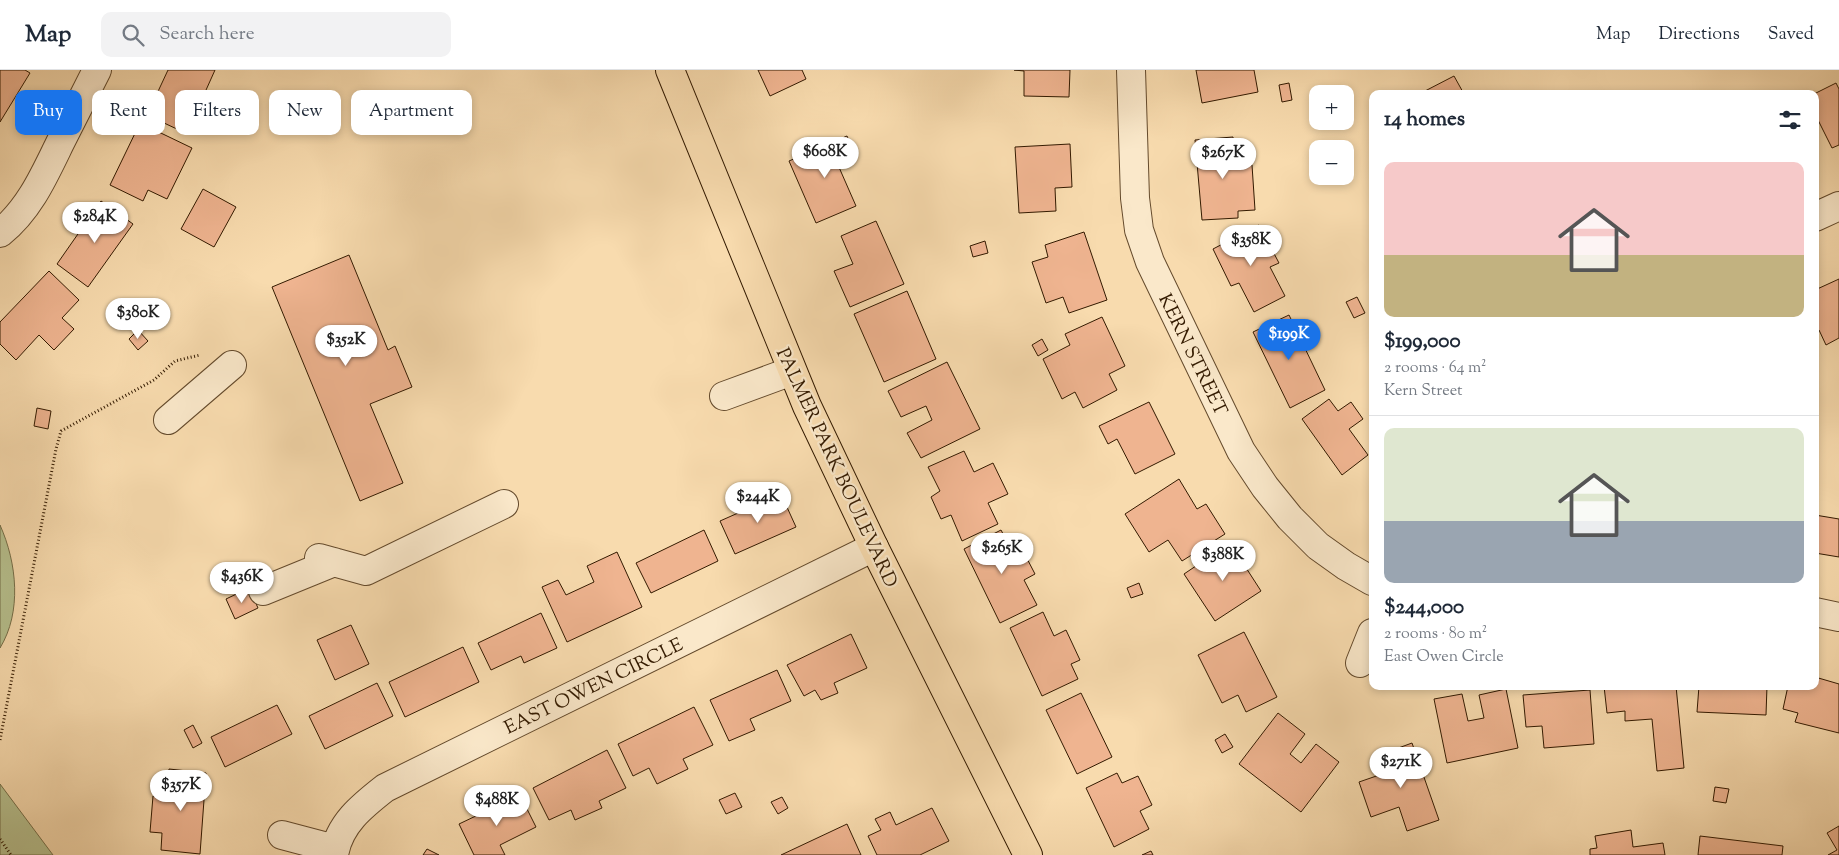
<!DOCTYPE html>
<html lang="en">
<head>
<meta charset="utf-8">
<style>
	:root { --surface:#fff; --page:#f2f2f3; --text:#1f2937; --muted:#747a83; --line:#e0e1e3; --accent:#1a73e8 }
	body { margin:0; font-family:"Sorts Mill Goudy",serif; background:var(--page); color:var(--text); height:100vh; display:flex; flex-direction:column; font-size:19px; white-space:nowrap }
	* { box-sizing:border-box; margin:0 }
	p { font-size:16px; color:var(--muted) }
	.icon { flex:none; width:28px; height:28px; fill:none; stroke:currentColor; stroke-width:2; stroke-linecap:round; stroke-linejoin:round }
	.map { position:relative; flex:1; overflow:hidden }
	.panel { position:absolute; left:1369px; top:20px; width:450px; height:600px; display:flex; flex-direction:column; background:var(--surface); border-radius:10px; box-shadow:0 2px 8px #0003 }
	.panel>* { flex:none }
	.top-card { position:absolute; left:15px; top:20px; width:475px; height:45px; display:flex; gap:10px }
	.tools { position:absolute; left:1309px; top:15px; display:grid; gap:10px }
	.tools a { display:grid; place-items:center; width:45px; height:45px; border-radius:10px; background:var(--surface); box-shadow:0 2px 8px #0003; font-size:25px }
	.price { position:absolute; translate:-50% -42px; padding:0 11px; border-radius:18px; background:#fff; color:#222; font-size:16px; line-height:32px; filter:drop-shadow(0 1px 2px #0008) }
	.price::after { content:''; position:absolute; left:50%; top:30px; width:15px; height:11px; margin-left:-8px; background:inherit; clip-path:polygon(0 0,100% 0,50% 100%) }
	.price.active { background:var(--accent); color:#fff }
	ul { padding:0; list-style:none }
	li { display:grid; align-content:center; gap:10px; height:265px; padding:0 15px }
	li+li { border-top:1px solid var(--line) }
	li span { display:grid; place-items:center; height:155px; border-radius:10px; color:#555 }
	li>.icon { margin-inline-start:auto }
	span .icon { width:90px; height:90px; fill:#fffc; stroke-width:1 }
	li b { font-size:21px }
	h2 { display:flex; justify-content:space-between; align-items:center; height:60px; padding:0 15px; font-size:21px }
	.tag { padding:0 18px; border-radius:10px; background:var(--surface); box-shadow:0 2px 8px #0003; font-size:18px; line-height:45px }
	.tag.active { background:var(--accent); color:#fff }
	header { display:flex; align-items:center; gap:30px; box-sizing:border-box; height:70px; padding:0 25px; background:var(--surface); border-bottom:1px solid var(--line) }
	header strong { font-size:24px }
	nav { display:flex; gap:28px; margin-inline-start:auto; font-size:18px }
	.search { width:350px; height:45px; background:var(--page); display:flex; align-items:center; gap:12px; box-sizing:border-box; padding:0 18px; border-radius:10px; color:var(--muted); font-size:19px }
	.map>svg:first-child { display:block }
</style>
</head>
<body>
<header>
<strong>Map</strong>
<div class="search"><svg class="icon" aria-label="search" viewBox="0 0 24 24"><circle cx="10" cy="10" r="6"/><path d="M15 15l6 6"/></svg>Search here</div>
<nav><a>Map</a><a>Directions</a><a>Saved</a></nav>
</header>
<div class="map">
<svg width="1839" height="785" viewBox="0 0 1839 785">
	<rect width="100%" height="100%" fill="#f8dbae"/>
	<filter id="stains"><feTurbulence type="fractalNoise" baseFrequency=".004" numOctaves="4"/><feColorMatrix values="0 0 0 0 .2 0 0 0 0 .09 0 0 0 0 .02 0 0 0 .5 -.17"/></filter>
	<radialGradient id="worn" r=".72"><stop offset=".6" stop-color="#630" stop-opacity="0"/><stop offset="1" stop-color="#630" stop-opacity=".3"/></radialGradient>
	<!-- green -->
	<path fill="#b7c18f" stroke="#756e48" d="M0,455C17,493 22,542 0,578Z
		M0,714L53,785H0Z"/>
	<!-- building -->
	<path fill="#efb490" stroke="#331a00" d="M0,0H25L30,3L0,52Z
		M168,0H215L202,29L196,26L179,60L147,45Z
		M758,0H802L806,9L770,26Z
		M1014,0H1070L1069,27L1024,26V1Z
		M1196,0H1254L1258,22L1202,33Z
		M1454,6L1464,24H1426L1425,21Z
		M1289,13L1292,30L1282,32L1279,15Z
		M1836,13L1839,19V75L1832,78L1815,44L1814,24Z
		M140,53L192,78L167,129L148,120L143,131L110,115Z
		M847,66L856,88L838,95L856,136L816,153L789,91Z
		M1233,67L1235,96L1252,95L1255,140L1238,141V148L1202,150L1195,70Z
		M1070,74L1072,117L1055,118L1056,141L1019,143L1015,77Z
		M203,119L236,137L214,177L181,159Z
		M101,131L133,154L88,217L57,194Z
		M876,151L904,214L850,237L834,201L853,194L841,166Z
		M1259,155L1279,193L1270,197L1285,226L1254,242L1239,213L1231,216L1213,179Z
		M1084,162L1107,230L1069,243L1063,227L1046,233L1032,192L1048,187L1045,175Z
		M985,171L988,183L973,187L970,176Z
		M349,185L388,280L395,276L412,317L370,334L403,413L360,431L272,217Z
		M49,201L79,230L62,248L74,259L54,280L39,265L16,290L0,274V252Z
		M1839,209V268L1826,275L1819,260L1815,262V220Z
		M907,221L936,289L884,312L854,244Z
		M1357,227L1365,243L1354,248L1346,232Z
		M1289,245L1325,320L1290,338L1253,262Z
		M1102,247L1125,296L1109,304L1117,320L1083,338L1075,322L1062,329L1043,289L1070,275L1065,264Z
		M138,260L148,271L138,280L129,269Z
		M1042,269L1048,280L1038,286L1032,275Z
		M947,292L980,359L921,388L907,363L932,350L926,336L901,347L888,321Z
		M1329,329L1338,341L1351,332L1363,349L1349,359L1368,385L1342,405L1302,349Z
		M1149,332L1175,384L1135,404L1117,369L1108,374L1099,356Z
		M37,338L51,341L48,359L34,356Z
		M964,381L974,402L993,393L1008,424L988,433L998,454L962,471L951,445L941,449L931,427L940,421L928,397Z
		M1179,409L1197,439L1206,434L1225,464L1182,491L1168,470L1149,482L1125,444Z
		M781,424L796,457L735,484L720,451Z
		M1815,445L1839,449V487L1815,483Z
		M704,460L718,491L651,523L636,493Z
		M1001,460L1012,481L1021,477L1035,504L1024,510L1037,535L1000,553L964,479Z
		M1230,473L1261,521L1215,551L1184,504Z
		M617,482L642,537L567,572L542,517L558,510L566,525L594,512L587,496Z
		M1139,513L1143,524L1131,528L1127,518Z
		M249,518L258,538L235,549L226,529Z
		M1043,542L1054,566L1066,560L1080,590L1071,594L1078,609L1042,626L1010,558Z
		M541,543L557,578L524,593L521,586L491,600L478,573Z
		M351,555L369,594L335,610L317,570Z
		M1244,562L1277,627L1246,642L1238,625L1222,633L1198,585Z
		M851,564L867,598L834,613L838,623L821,630L815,620L804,626L787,595Z
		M463,577L479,612L405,647L389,612Z
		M777,600L791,631L750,649L755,660L729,671L710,630Z
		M1815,607L1839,614V663L1795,652L1798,643L1783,639L1788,616H1815Z
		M377,613L393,646L325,679L309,646Z
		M1604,616H1676L1684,698L1657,701L1652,649L1625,651V641L1607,643Z
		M1699,616H1767L1766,645L1697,642Z
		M1506,619L1518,678L1447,693L1434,629L1462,624L1468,651L1484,648L1479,625Z
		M1590,620L1594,674L1544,678L1542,656L1526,657L1523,625Z
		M1081,623L1112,687L1077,704L1046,640Z
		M277,635L292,664L225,697L211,667Z
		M694,637L713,675L683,689L688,699L657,714L649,698L633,706L618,674Z
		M1278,643L1305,664L1290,684L1301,693L1316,674L1339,692L1301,742L1239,694Z
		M193,655L202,673L193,678L184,660Z
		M1225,664L1233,677L1222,683L1215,670Z
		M1412,673L1439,750L1407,761L1399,737L1371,747L1359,712L1388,702L1382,684Z
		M607,680L626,718L599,731L602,738L575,750L571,740L549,750L533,718Z
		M169,699L206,703L200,784L161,780L162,763L150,762L153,726L167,727Z
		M1117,703L1122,713L1138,706L1152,735L1140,741L1149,759L1114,777L1086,718Z
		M1715,717L1729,719L1726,733L1713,731Z
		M735,723L742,737L726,744L719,730Z
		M520,725L536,757L500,775L505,785H474L459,754Z
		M782,727L788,738L778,744L771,732Z
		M932,738L949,771L920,785H877L868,766L881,760L875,749L890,742L896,755Z
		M847,754L861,785H781Z
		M1839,756V785H1828L1837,780L1827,763Z
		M1631,760L1633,777L1663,773L1665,785H1590V779L1597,778L1595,766Z
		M1700,766L1783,776L1782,785H1698Z
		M427,779L439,785H423Z
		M1151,781L1153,785H1142Z"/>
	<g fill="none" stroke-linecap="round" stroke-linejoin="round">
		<defs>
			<path id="minor" d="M1131,0L1135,128L1139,160L1150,192L1241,381L1265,417L1290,448L1318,476L1346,496L1372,511
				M1815,147L1839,136
				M0,163C29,140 44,106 60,73C72,49 85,24 97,0
				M724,326L792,301
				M168,350L232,295
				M319,488L366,501L504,434
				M263,521L334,492
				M1815,542L1839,547
				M1360,593L1372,563
				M282,765L335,779
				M334,785C339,754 362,736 385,718L874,477"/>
			<path id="major" d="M670,0L807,336L874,477L1028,785"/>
		</defs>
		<!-- minor casing -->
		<use href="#minor" stroke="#644a2c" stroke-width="30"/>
		<!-- major casing -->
		<use href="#major" stroke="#331a00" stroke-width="30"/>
		<!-- path -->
		<path stroke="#331a00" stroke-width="3" stroke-dasharray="1 2.5" stroke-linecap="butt" d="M0,670L56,379L61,361L154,310L175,291L200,285
			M0,769L11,785"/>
		<!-- minor -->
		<use href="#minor" stroke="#fae8ca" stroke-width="28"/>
		<!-- major -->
		<use href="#major" stroke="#f8dbae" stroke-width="28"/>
	</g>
	<g text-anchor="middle" stroke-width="4.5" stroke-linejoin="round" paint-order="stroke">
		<!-- street labels -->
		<g font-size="19" fill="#331a00" stroke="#fae8ca">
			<text transform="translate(1194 284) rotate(64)" y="7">KERN STREET</text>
			<text transform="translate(838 397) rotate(65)" y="7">PALMER PARK BOULEVARD</text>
			<text transform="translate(593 615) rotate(-26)" y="7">EAST OWEN CIRCLE</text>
		</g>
	</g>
	<rect width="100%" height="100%" filter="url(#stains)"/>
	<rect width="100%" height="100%" fill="url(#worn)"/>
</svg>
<div class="tools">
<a>+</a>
<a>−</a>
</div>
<b class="price" style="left:825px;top:109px">$608K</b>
<b class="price" style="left:1223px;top:110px">$267K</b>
<b class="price" style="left:95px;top:174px">$284K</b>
<b class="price" style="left:1251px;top:197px">$358K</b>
<b class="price" style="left:138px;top:270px">$380K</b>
<b class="price active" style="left:1289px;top:291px">$199K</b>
<b class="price" style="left:346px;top:297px">$352K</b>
<b class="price" style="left:758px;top:454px">$244K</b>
<b class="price" style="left:1002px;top:505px">$265K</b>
<b class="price" style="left:1223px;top:512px">$388K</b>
<b class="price" style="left:242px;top:534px">$436K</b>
<b class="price" style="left:1401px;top:719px">$271K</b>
<b class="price" style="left:181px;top:742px">$357K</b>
<b class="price" style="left:497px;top:757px">$488K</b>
<div class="top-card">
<a class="tag active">Buy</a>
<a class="tag">Rent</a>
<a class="tag">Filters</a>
<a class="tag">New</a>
<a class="tag">Apartment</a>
</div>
<section class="panel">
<h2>14 homes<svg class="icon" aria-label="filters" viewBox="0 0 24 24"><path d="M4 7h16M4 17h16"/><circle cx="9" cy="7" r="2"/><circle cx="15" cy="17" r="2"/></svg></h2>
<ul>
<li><span style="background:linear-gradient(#f6c9c9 60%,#c2b280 0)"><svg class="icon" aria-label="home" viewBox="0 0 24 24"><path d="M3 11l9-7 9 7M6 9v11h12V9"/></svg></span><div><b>$199,000</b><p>2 rooms · 64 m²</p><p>Kern Street</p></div></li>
<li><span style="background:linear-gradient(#dfe7d0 60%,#9aa5b1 0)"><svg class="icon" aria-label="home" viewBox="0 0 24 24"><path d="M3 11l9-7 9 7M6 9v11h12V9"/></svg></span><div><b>$244,000</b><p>2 rooms · 80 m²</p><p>East Owen Circle</p></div></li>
</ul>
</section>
</div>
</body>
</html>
